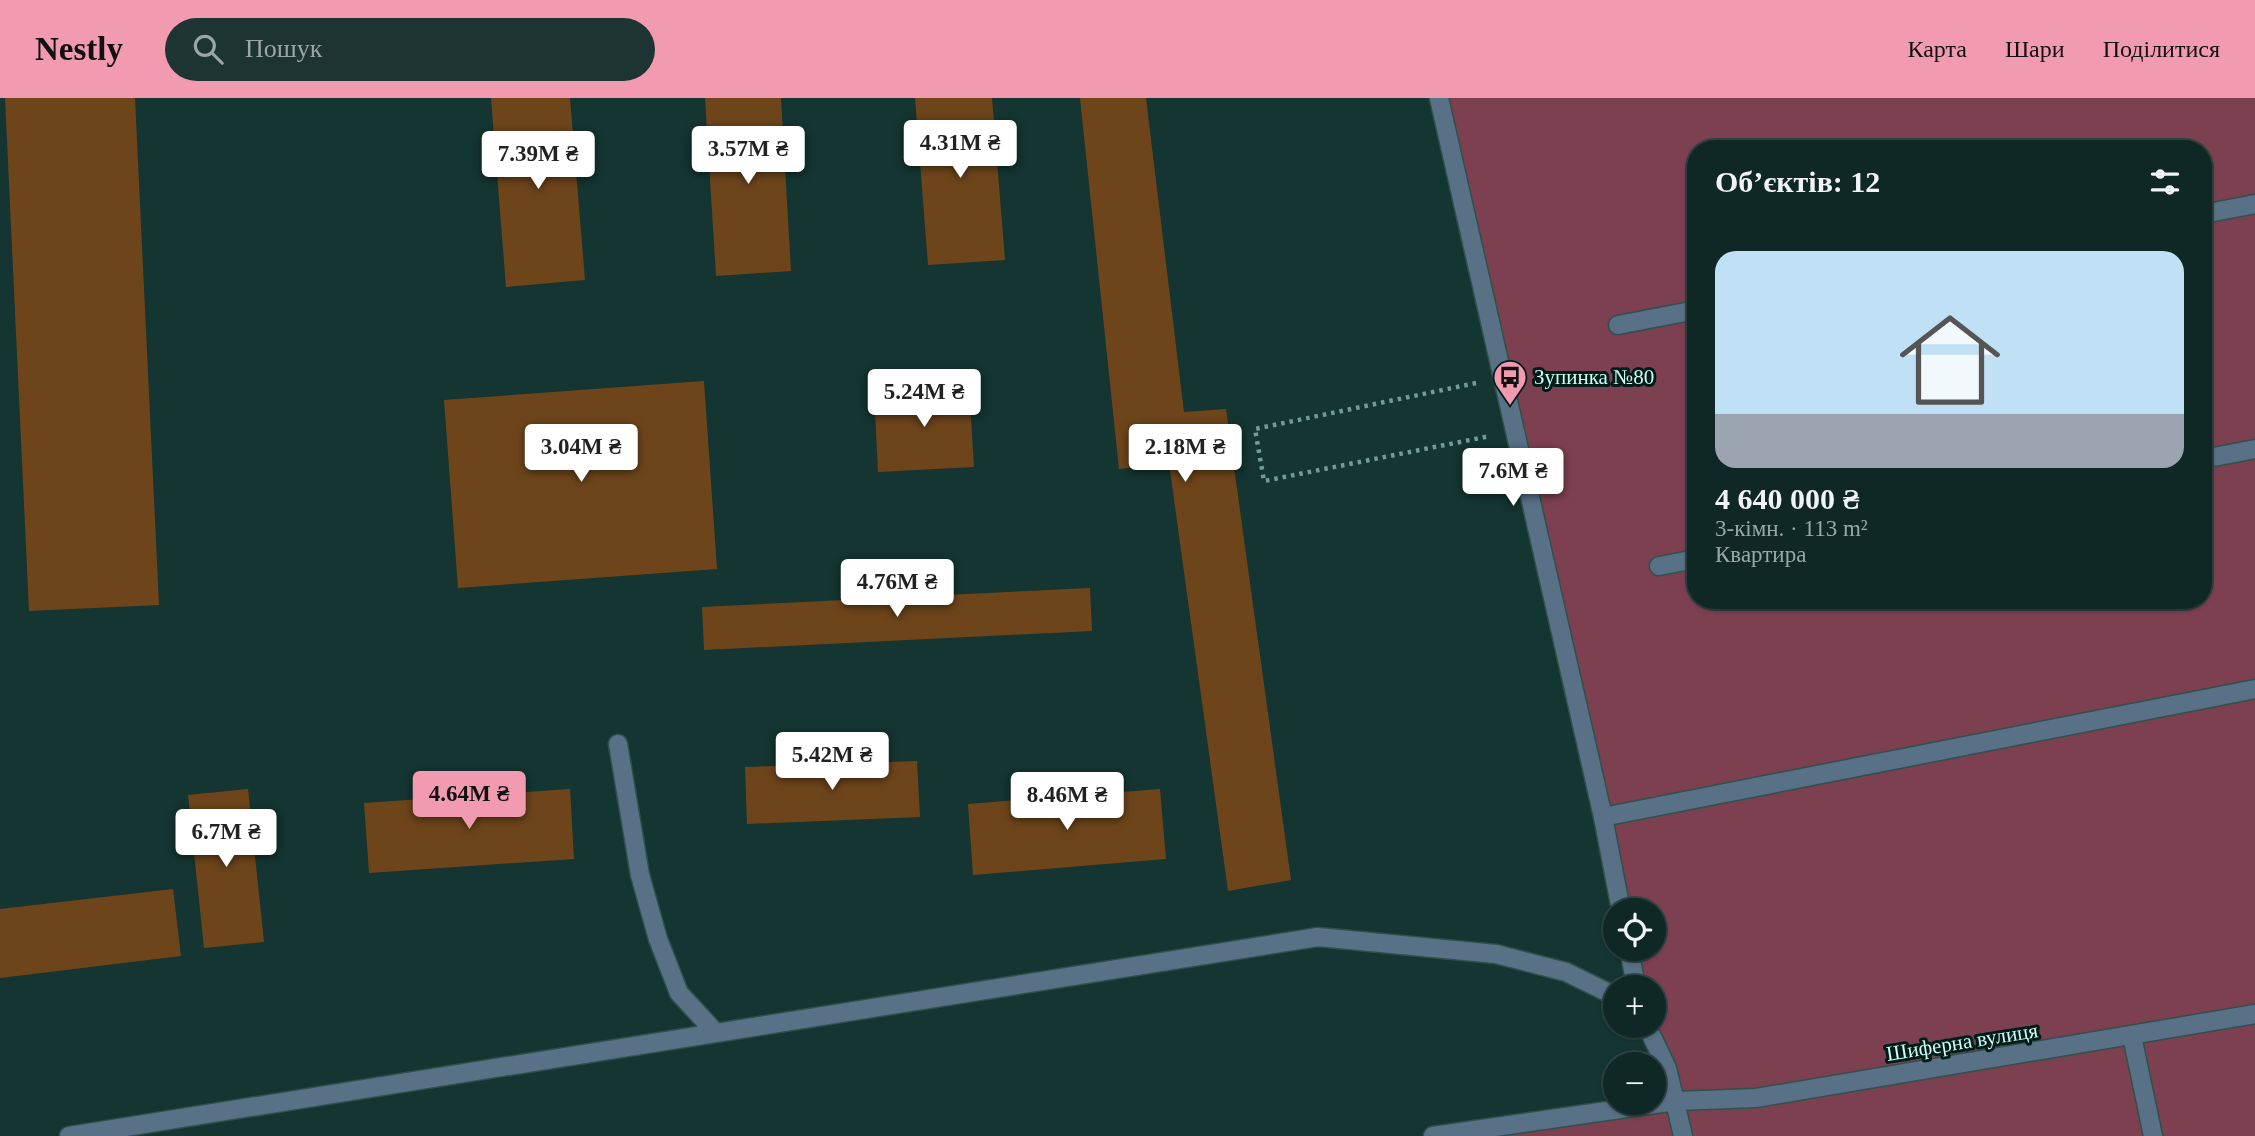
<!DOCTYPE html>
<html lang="uk">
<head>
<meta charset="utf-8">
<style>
	:root { --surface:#0f2825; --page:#1d3432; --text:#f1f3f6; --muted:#9ba6a7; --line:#2f4442; --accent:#f29ab0 }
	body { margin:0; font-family:Georgia,serif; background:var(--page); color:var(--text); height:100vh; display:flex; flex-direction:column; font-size:26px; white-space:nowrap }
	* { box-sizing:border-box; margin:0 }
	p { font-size:23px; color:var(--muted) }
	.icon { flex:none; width:38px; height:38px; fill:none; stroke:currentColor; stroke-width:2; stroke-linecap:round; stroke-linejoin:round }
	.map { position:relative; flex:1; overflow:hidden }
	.side { position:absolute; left:1687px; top:42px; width:525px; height:469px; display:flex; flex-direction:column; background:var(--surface); border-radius:28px; box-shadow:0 2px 5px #0004,0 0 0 2px var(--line) }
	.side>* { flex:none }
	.controls { position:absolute; left:1603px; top:800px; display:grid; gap:14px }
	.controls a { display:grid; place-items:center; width:63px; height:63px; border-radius:50%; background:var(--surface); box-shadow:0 2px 5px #0004,0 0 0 2px var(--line); font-size:35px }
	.price { position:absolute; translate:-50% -60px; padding:0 16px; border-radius:7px; background:#fff; color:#222; font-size:23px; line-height:46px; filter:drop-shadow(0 2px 4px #0008) }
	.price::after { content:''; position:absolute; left:50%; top:42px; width:21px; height:16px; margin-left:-10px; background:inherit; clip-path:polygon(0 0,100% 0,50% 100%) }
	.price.current { background:var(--accent); color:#111 }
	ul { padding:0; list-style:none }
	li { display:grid; align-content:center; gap:14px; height:371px; padding:0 28px }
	li span { display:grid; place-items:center; height:217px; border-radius:21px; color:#555 }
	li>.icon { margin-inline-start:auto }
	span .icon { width:126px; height:126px; fill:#fffc; stroke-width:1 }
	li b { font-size:30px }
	h2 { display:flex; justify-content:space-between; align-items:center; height:84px; padding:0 28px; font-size:30px }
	header { display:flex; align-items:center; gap:42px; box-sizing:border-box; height:98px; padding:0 35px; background:var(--accent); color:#111 }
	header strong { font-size:33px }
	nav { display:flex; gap:38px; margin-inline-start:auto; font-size:24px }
	.search { width:490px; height:63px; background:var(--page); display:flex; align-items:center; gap:18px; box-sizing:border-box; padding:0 24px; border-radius:38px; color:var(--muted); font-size:26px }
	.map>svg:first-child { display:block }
</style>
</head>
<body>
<header>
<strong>Nestly</strong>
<div class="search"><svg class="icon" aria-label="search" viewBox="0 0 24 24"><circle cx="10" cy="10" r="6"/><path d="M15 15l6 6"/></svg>Пошук</div>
<nav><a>Карта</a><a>Шари</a><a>Поділитися</a></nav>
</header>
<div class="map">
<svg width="2255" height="1038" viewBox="0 0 2255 1038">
	<rect width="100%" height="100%" fill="#143531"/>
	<!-- green -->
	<path fill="#7d4051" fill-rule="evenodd" d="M1439,0H2255V1038H1433L1675,1003L1654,928V889H1636L1629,851L1654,850V812H1621ZM1696,51H2203V502H1696Z"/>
	<!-- building -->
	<path fill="#6e451b" d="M5,0H135L159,507L29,513Z
		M491,0H570L585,182L506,189Z
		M705,0H781L791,173L716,178Z
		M915,0H992L1005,162L928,167Z
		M1080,0H1146L1184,314L1226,311L1291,782L1228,793L1169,365L1119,371Z
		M704,283L717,471L458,490L444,302Z
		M969,288L974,369L878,374L874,293Z
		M1090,490L1092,533L704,552L702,509Z
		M917,663L920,719L747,726L745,669Z
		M248,691L264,844L204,850L188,697Z
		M570,691L574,761L369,775L364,705Z
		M1160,691L1166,761L973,777L968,706Z
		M173,791L181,858L0,880V811Z"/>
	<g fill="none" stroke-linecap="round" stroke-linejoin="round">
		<defs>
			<path id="service" d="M2203,116L2255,106
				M1618,227L1696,212
				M2203,361L2255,351
				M1659,468L1696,461
				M618,646L640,777L658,841L679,895L716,935
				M1603,719L2255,591
				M2132,938L2153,1038
				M69,1038L1318,839L1496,856L1566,874L1615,898"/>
			<path id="minor" d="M1439,0L1603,719L1621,812
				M1629,850L1636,889
				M1647,928L1667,970L1683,1038
				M1433,1038L1676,1003L1756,1000L2255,916"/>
		</defs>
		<!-- service casing -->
		<use href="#service" stroke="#2e514c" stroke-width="21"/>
		<!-- minor casing -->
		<use href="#minor" stroke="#2e514c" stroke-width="21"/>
		<!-- path -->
		<path stroke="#739c95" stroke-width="4.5" stroke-dasharray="3.5 5" stroke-linecap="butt" d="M1476,285L1255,331L1264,383L1490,338"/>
		<!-- service -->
		<use href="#service" stroke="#587187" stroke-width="18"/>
		<!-- minor -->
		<use href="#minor" stroke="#587187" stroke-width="18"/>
	</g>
	<!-- icons -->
	<defs>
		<symbol id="bus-pin" viewBox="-11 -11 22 30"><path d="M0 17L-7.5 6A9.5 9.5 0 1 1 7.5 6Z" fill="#f29ab0" stroke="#001c19"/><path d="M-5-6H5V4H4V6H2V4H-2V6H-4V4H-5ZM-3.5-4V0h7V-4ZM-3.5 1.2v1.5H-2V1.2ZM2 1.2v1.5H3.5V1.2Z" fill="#111"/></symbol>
	</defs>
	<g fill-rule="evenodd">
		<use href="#bus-pin" x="1491" y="260" width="38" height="52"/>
	</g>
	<g text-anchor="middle" stroke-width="6" stroke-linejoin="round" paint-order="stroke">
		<!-- poi labels -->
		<g font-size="21" fill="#cdfdf5" stroke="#001c19" text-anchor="start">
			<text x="1534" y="286">Зупинка №80</text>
		</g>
		<!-- street labels -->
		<g font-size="21" fill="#cdfdf5" stroke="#001c19">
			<text transform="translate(1962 944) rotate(-9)" y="7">Шиферна вулиця</text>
		</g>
	</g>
</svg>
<div class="controls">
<a><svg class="icon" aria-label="locate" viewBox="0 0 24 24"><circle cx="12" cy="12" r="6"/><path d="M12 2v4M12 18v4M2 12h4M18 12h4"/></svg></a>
<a>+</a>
<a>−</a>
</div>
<b class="price" style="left:960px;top:82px">4.31M ₴</b>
<b class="price" style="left:748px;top:88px">3.57M ₴</b>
<b class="price" style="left:538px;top:93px">7.39M ₴</b>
<b class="price" style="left:924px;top:331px">5.24M ₴</b>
<b class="price" style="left:581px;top:386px">3.04M ₴</b>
<b class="price" style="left:1185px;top:386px">2.18M ₴</b>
<b class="price" style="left:1513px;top:410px">7.6M ₴</b>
<b class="price" style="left:897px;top:521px">4.76M ₴</b>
<b class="price" style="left:832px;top:694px">5.42M ₴</b>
<b class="price current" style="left:469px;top:733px">4.64M ₴</b>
<b class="price" style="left:1067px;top:734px">8.46M ₴</b>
<b class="price" style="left:226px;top:771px">6.7M ₴</b>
<section class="side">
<h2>Об’єктів: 12<svg class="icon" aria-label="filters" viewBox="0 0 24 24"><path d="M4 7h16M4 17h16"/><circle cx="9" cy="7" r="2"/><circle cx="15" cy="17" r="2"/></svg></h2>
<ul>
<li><span style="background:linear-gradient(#bfe0f5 75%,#9aa5b1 0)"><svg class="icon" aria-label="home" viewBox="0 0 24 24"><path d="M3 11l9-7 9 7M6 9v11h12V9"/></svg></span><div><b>4 640 000 ₴</b><p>3-кімн. · 113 m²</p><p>Квартира</p></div></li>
</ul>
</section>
</div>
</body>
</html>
